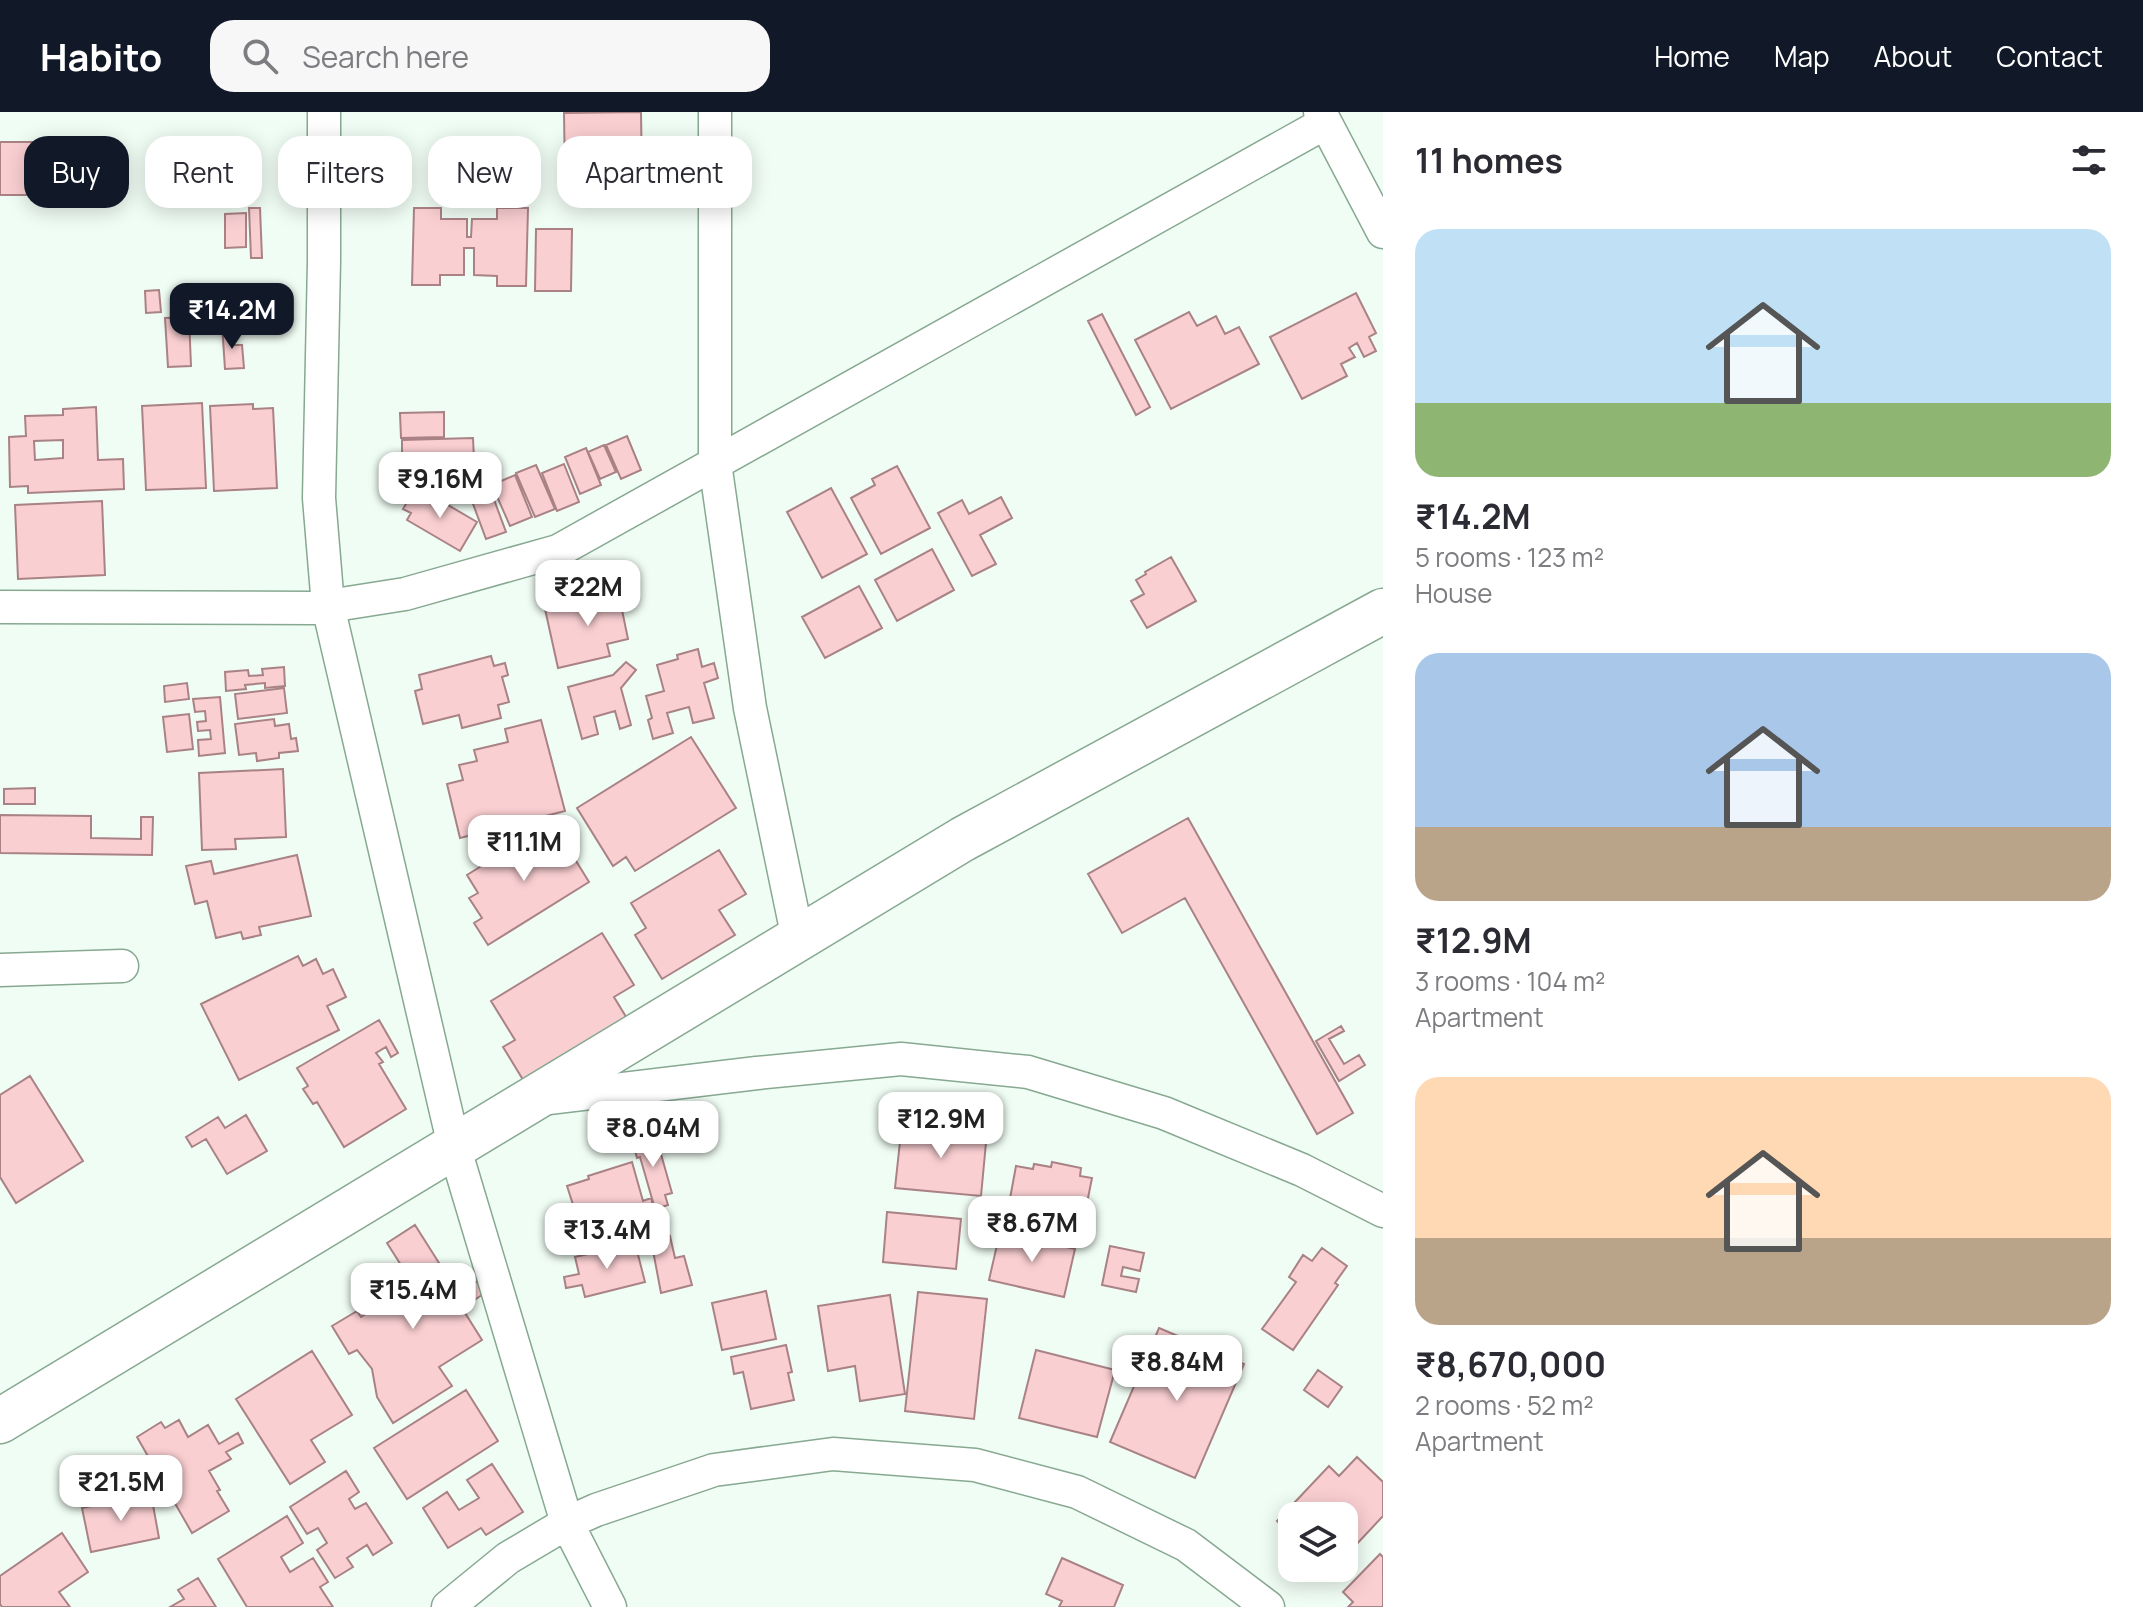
<!DOCTYPE html>
<html lang="en">
<head>
<meta charset="utf-8">
<style>
	:root { --surface:#fff; --page:#f7f7f7; --text:#2b2b33; --muted:#7c7c81; --accent:#111827 }
	body { margin:0; font-family:Manrope,sans-serif; background:var(--page); color:var(--text); height:100vh; display:flex; flex-direction:column; font-size:30px; white-space:nowrap }
	* { box-sizing:border-box; margin:0 }
	p { font-size:26px; color:var(--muted) }
	.icon { flex:none; width:44px; height:44px; fill:none; stroke:currentColor; stroke-width:2; stroke-linecap:round; stroke-linejoin:round }
	.map { position:relative; flex:1; overflow:hidden }
	.panel { display:flex; flex-direction:column; background:var(--surface); width:760px }
	.panel>* { flex:none }
	.hud { position:absolute; left:24px; top:24px; width:760px; height:72px; display:flex; gap:16px }
	.buttons { position:absolute; left:1278px; top:1390px; display:grid; gap:16px }
	.buttons a { display:grid; place-items:center; width:80px; height:80px; border-radius:16px; background:var(--surface); box-shadow:0 4px 20px #0003; font-size:40px }
	.price { position:absolute; translate:-50% -68px; padding:0 18px; border-radius:16px; background:#fff; color:#222; font-size:26px; line-height:52px; filter:drop-shadow(0 2px 4px #0008) }
	.price::after { content:''; position:absolute; left:50%; top:48px; width:24px; height:18px; margin-left:-12px; background:inherit; clip-path:polygon(0 0,100% 0,50% 100%) }
	.price.selected { background:var(--accent); color:#fff }
	ul { padding:0; list-style:none }
	li { display:grid; align-content:center; gap:16px; height:424px; padding:0 32px }
	li span { display:grid; place-items:center; height:248px; border-radius:24px; color:#555 }
	li>.icon { margin-inline-start:auto }
	span .icon { width:144px; height:144px; fill:#fffc; stroke-width:1 }
	li b { font-size:34px }
	h2 { display:flex; justify-content:space-between; align-items:center; height:96px; padding:0 32px; font-size:34px }
	.pill { padding:0 28px; border-radius:24px; background:var(--surface); box-shadow:0 4px 20px #0003; font-size:28px; line-height:72px }
	.pill.selected { background:var(--accent); color:#fff }
	header { display:flex; align-items:center; gap:48px; box-sizing:border-box; height:112px; padding:0 40px; background:var(--accent); color:#fff }
	header strong { font-size:38px }
	nav { display:flex; gap:44px; margin-inline-start:auto; font-size:28px }
	.search { width:560px; height:72px; background:var(--page); display:flex; align-items:center; gap:20px; box-sizing:border-box; padding:0 28px; border-radius:24px; color:var(--muted); font-size:30px }
	main { display:flex; flex:1; min-height:0 }
	.map>svg:first-child { display:block }
</style>
</head>
<body>
<header>
<strong>Habito</strong>
<div class="search"><svg class="icon" aria-label="search" viewBox="0 0 24 24"><circle cx="10" cy="10" r="6"/><path d="M15 15l6 6"/></svg>Search here</div>
<nav><a>Home</a><a>Map</a><a>About</a><a>Contact</a></nav>
</header>
<main>
<div class="map">
<svg width="1383" height="1495" viewBox="0 0 1383 1495">
	<rect width="100%" height="100%" fill="#f0fdf4"/>
	<!-- building -->
	<path fill="#facfd2" stroke="#a98285" stroke-width="2" fill-rule="evenodd" d="M641,0L642,65L565,66L564,1Z
		M0,30H57L56,83H0Z
		M249,96H260L262,146H251Z
		M414,96H441V107H467V125H471L472,107H497V96H528L526,174H497V164L474,163V136H464V163H440V173H412Z
		M246,101V135L225,136V102Z
		M536,117H572L571,179H535Z
		M159,178L161,200L146,201L145,179Z
		M1356,181L1376,221L1369,225L1376,239L1364,245L1357,231L1349,236L1355,245L1341,252L1347,264L1302,287L1270,225Z
		M1189,200L1197,214L1216,204L1225,222L1239,215L1259,252L1171,297L1135,228Z
		M1102,202L1150,295L1136,303L1088,209Z
		M189,205L191,254L168,255L165,206Z
		M222,212H229L231,233H242L244,256L225,257Z
		M202,291L206,376L146,378L142,294Z
		M253,292V297L273,296L277,376L214,379L210,294Z
		M96,295L98,348L123,347L124,377L28,381V374L10,375L9,325L26,324L25,304L63,303V297ZM63,328V346L35,348L34,329Z
		M444,300V325L401,326L400,301Z
		M627,324L641,358L621,367L606,333Z
		M473,326L474,347L402,349V328Z
		M604,333L616,360L600,367L588,340Z
		M586,336L601,373L580,382L565,345Z
		M564,352L579,390L557,399L542,361Z
		M536,353L555,397L535,405L516,361Z
		M897,354L930,416L881,442L851,386L875,373L872,367Z
		M466,355V376H403V356Z
		M515,363L532,405L510,414L492,373Z
		M489,374L506,420L486,427L469,381Z
		M831,376L867,442L822,466L787,400Z
		M424,379L477,410L460,439L407,408L411,401L403,397L413,380L421,384Z
		M1001,385L1012,406L980,423L996,452L972,464L938,401L962,388L969,402Z
		M102,389L105,463L18,467L15,393Z
		M932,437L954,478L897,509L875,468Z
		M1171,445L1196,489L1147,516L1131,489L1144,482L1136,468L1146,462L1145,460Z
		M859,474L882,516L825,546L802,505Z
		M629,478L633,496L622,498L628,527L607,532L610,544L558,556L545,497Z
		M698,537L702,555L714,551L718,566L704,571L714,606L693,611L689,595L667,601L673,621L653,627L648,608L652,606L646,584L664,579L657,553L678,547L677,543Z
		M491,544L494,554L505,551L508,563L502,565L509,590L498,593L501,606L462,616L459,603L423,612L415,579L422,577L419,563Z
		M626,550L636,558L621,576L631,613L620,617L615,599L594,605L598,622L582,627L568,575L613,563Z
		M284,555L285,574L265,576V571L245,573L246,577L226,579L225,560L248,558L249,564L263,563L262,557Z
		M187,571L189,587L165,590L164,574Z
		M284,576L287,601L238,607L235,582Z
		M220,585L225,641L199,644L198,628L211,627L210,618L198,619L197,610L206,609L205,599L195,600L193,587Z
		M189,602L193,637L167,640L163,605Z
		M274,607L275,614L289,612L291,627L296,626L298,639L279,641V646L257,649L256,641L239,643L235,612Z
		M541,608L565,699L460,726L447,672L463,668L459,653L477,649L474,638L508,630L505,617Z
		M691,625L736,696L635,759L626,745L613,754L577,696Z
		M283,657L286,725L235,727L236,737L202,738L199,661Z
		M35,676V692H4V677Z
		M0,703L91,704V726L141,727V705H153L152,743L0,741Z
		M1188,706L1353,1001L1317,1022L1185,786L1122,821L1088,762Z
		M552,710L589,770L488,833L474,811L482,806L469,786L478,781L467,763Z
		M719,738L746,782L719,798L735,823L662,867L635,823L646,816L631,791Z
		M297,743L311,804L259,815L261,823L243,827L241,820L216,826L207,789L195,792L186,754L211,749L214,762Z
		M602,821L634,873L614,885L628,908L525,971L503,935L515,928L491,889Z
		M298,844L303,854L316,847L323,862L333,857L346,885L327,894L339,918L239,968L201,892Z
		M379,908L398,941L391,945L386,935L376,941L383,950L379,952L406,997L344,1035L317,990L313,992L303,977L308,974L297,956Z
		M1341,914L1344,919L1329,927L1344,952L1359,943L1365,953L1339,969L1316,929Z
		M30,964L83,1049L16,1091L0,1065V983Z
		M246,1003L267,1039L227,1062L206,1027L192,1035L186,1025L218,1005L225,1016Z
		M902,1011L987,1020L981,1084L895,1076Z
		M655,1021L672,1081L665,1083L668,1093L655,1097L640,1045L637,1046L632,1028Z
		M632,1050L643,1089L651,1086L656,1103L591,1122L584,1100L576,1102L567,1074L589,1067L588,1064Z
		M1052,1050L1081,1056L1080,1064L1092,1066L1084,1106L1009,1092L1016,1054L1033,1057L1034,1052L1051,1055Z
		M887,1100L961,1107L956,1157L883,1150Z
		M415,1113L458,1181L477,1169L485,1181L462,1196L482,1228L439,1255L452,1274L393,1311L377,1285L372,1257L357,1238L349,1242L332,1214L357,1199L361,1205L393,1185L395,1187L409,1178L414,1187L420,1183L387,1131Z
		M1033,1115L1043,1117L1040,1129L1075,1137L1064,1185L989,1168L1000,1120L1030,1127Z
		M670,1124L675,1146L684,1144L692,1173L661,1181L651,1128Z
		M635,1131L645,1170L585,1185L582,1173L566,1176L564,1165L579,1162L575,1145Z
		M1110,1134L1144,1141L1140,1159L1123,1155L1121,1164L1139,1167L1136,1180L1102,1173Z
		M1322,1136L1347,1154L1335,1171L1338,1173L1293,1238L1262,1217L1296,1170L1289,1165L1303,1143L1312,1149Z
		M766,1179L776,1227L722,1238L712,1191Z
		M918,1180L987,1187L974,1307L905,1299Z
		M890,1183L905,1282L860,1289L855,1254L828,1259L818,1194Z
		M1159,1216L1244,1252L1195,1366L1110,1330Z
		M786,1233L792,1260L788,1261L794,1288L751,1297L743,1260L734,1262L731,1245Z
		M1036,1238L1115,1258L1097,1325L1019,1306Z
		M312,1239L352,1303L311,1328L325,1350L290,1372L236,1287Z
		M1318,1258L1342,1275L1328,1295L1304,1278Z
		M466,1278L498,1329L407,1387L374,1336Z
		M179,1308L188,1325L208,1313L219,1332L238,1321L243,1331L226,1340L231,1347L209,1359L220,1378L217,1379L229,1399L192,1421L137,1325L161,1310L165,1316Z
		M1357,1345L1383,1370V1404L1353,1436L1344,1428V1404H1292V1424L1277,1409L1329,1354L1339,1364Z
		M492,1352L523,1400L486,1423L481,1416L448,1436L423,1396L447,1380L459,1398L479,1386L467,1368Z
		M346,1359L359,1380L349,1387L355,1397L366,1391L392,1431L373,1443L367,1433L347,1446L353,1455L335,1466L317,1438L327,1431L318,1416L307,1422L290,1395Z
		M151,1382L159,1426L91,1440L82,1396Z
		M287,1404L303,1431L281,1445L290,1460L313,1446L328,1470L320,1475L333,1495H247L218,1447Z
		M62,1421L88,1460L59,1480L70,1495H2L0,1492V1464Z
		M1380,1442L1383,1445V1495H1348L1353,1490L1343,1480Z
		M1062,1446L1123,1473L1114,1495H1059L1062,1489L1046,1482Z
		M198,1466L216,1495H170L184,1487L178,1478Z"/>
	<g fill="none" stroke-linecap="round" stroke-linejoin="round">
		<defs>
			<path id="street" d="M324,0V149L319,386L328,494L454,1034L567,1411L610,1495
				M715,0V351L750,596L798,827
				M1320,0L1383,120
				M0,495L316,496L405,482L558,439L1325,11
				M0,858L122,854
				M540,987L757,961L901,947L1028,960L1164,1001L1302,1058L1383,1099
				M448,1495L508,1446L567,1411L596,1398L714,1358L833,1342L975,1353L1077,1380L1186,1433L1268,1495"/>
			<path id="secondary" d="M0,1309L963,727L1383,499"/>
		</defs>
		<!-- street casing -->
		<use href="#street" stroke="#87a891" stroke-width="35"/>
		<!-- secondary casing -->
		<use href="#secondary" stroke="#87a891" stroke-width="47"/>
		<!-- street -->
		<use href="#street" stroke="#fff" stroke-width="32"/>
		<!-- secondary -->
		<use href="#secondary" stroke="#fff" stroke-width="44"/>
	</g>
</svg>
<div class="buttons">
<a><svg class="icon" aria-label="layers" viewBox="0 0 24 24"><path d="M12 4l9 5-9 5-9-5zM3 14l9 5 9-5"/></svg></a>
</div>
<b class="price selected" style="left:232px;top:239px">₹14.2M</b>
<b class="price" style="left:440px;top:408px">₹9.16M</b>
<b class="price" style="left:588px;top:516px">₹22M</b>
<b class="price" style="left:524px;top:771px">₹11.1M</b>
<b class="price" style="left:941px;top:1048px">₹12.9M</b>
<b class="price" style="left:653px;top:1057px">₹8.04M</b>
<b class="price" style="left:1032px;top:1152px">₹8.67M</b>
<b class="price" style="left:607px;top:1159px">₹13.4M</b>
<b class="price" style="left:413px;top:1219px">₹15.4M</b>
<b class="price" style="left:1177px;top:1291px">₹8.84M</b>
<b class="price" style="left:121px;top:1411px">₹21.5M</b>
<div class="hud">
<a class="pill selected">Buy</a>
<a class="pill">Rent</a>
<a class="pill">Filters</a>
<a class="pill">New</a>
<a class="pill">Apartment</a>
</div>
</div>
<section class="panel">
<h2>11 homes<svg class="icon" aria-label="filters" viewBox="0 0 24 24"><path d="M4 7h16M4 17h16"/><circle cx="9" cy="7" r="2"/><circle cx="15" cy="17" r="2"/></svg></h2>
<ul>
<li><span style="background:linear-gradient(#bfe0f5 70%,#8fb573 0)"><svg class="icon" aria-label="home" viewBox="0 0 24 24"><path d="M3 11l9-7 9 7M6 9v11h12V9"/></svg></span><div><b>₹14.2M</b><p>5 rooms · 123 m²</p><p>House</p></div></li>
<li><span style="background:linear-gradient(#a9c7e8 70%,#b9a48a 0)"><svg class="icon" aria-label="home" viewBox="0 0 24 24"><path d="M3 11l9-7 9 7M6 9v11h12V9"/></svg></span><div><b>₹12.9M</b><p>3 rooms · 104 m²</p><p>Apartment</p></div></li>
<li><span style="background:linear-gradient(#ffd9b3 65%,#b9a48a 0)"><svg class="icon" aria-label="home" viewBox="0 0 24 24"><path d="M3 11l9-7 9 7M6 9v11h12V9"/></svg></span><div><b>₹8,670,000</b><p>2 rooms · 52 m²</p><p>Apartment</p></div></li>
</ul>
</section>
</main>
</body>
</html>
